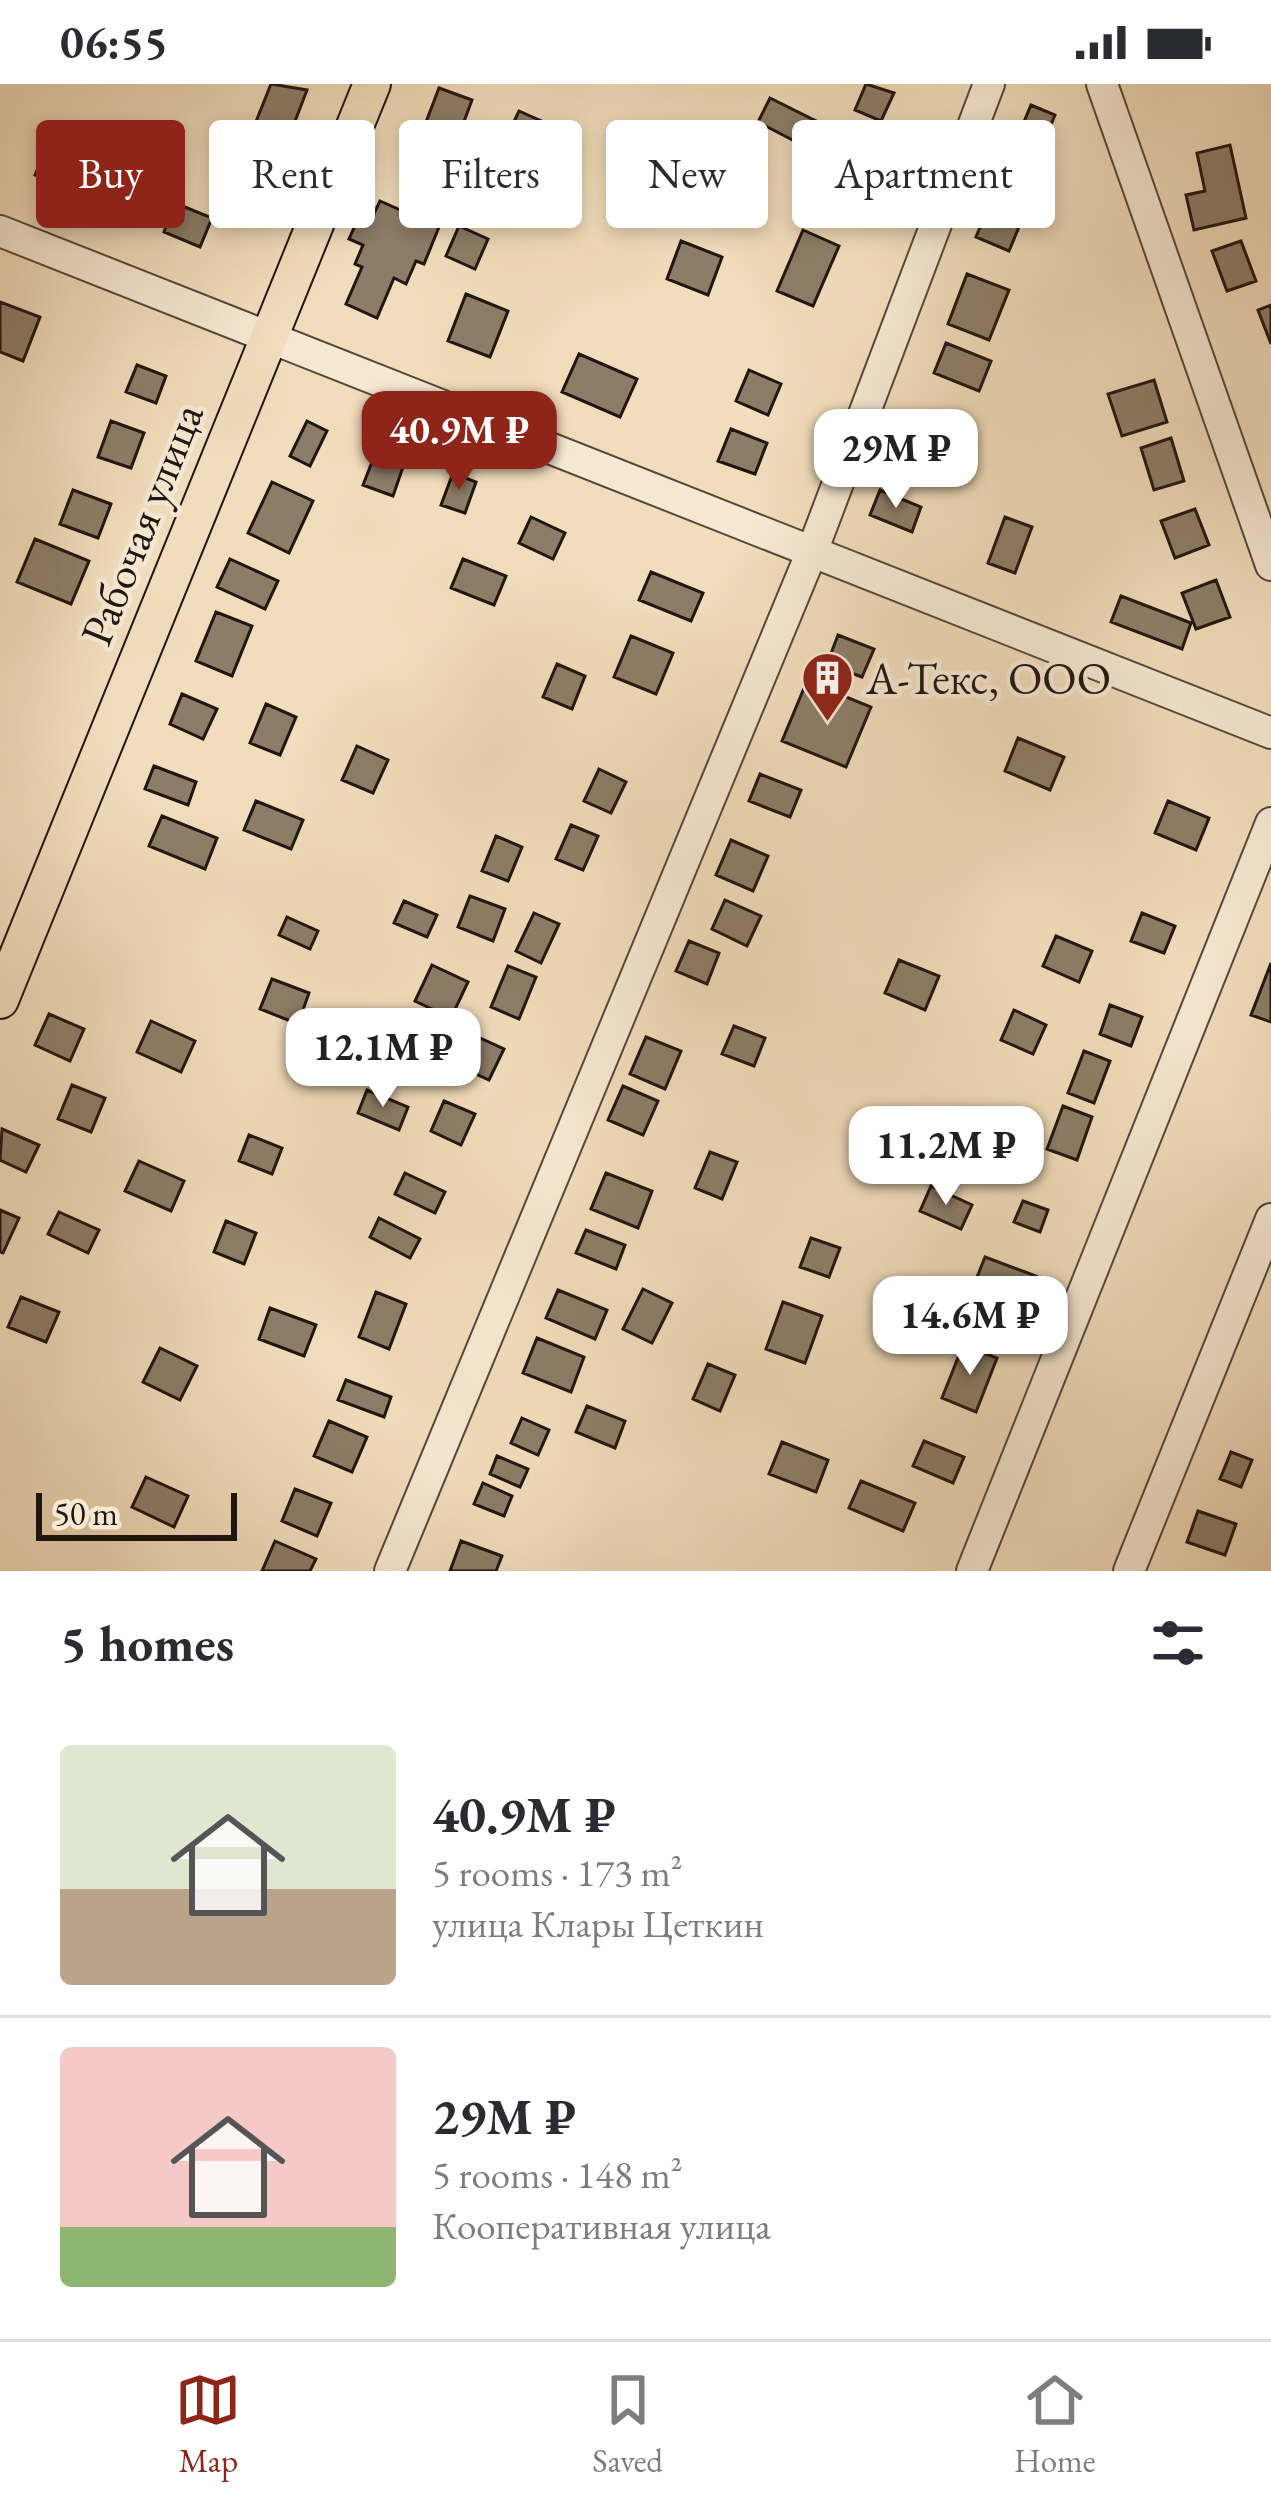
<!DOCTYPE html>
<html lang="en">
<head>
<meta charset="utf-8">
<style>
	:root { --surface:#fff; --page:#f2f2f3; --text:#2b2b33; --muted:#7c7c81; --line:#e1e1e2; --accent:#8f2418 }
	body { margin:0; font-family:"EB Garamond",serif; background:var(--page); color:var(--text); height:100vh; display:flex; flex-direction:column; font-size:45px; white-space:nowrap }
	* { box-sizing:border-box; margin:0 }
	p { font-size:39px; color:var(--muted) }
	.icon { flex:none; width:66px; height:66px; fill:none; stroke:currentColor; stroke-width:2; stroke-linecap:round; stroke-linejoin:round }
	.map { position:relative; height:1487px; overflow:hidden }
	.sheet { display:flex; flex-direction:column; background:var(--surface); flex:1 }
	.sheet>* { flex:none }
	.guide { position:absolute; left:36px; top:36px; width:1200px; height:108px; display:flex; gap:24px }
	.scale { position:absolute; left:36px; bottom:30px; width:201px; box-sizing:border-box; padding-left:12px; border:6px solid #20160e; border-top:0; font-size:33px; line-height:42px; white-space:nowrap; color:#20160e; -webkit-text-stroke:9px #f6e8d3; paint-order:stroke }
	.price { position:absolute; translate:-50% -102px; padding:0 27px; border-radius:24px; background:#fff; color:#222; font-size:39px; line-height:78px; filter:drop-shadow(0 3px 6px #0008) }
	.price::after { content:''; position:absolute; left:50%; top:72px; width:36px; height:27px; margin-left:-18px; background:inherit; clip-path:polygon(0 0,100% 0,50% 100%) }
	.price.current { background:var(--accent); color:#fff }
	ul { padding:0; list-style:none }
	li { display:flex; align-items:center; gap:36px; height:300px; padding:0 60px }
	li+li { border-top:3px solid var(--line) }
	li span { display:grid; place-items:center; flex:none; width:336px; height:240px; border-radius:12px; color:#555 }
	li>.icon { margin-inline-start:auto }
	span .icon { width:144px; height:144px; fill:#fffc; stroke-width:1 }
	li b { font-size:51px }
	h2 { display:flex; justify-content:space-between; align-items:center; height:144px; padding:0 60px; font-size:51px }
	.tag { padding:0 42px; border-radius:12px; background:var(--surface); box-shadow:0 6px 18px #0003; font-size:42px; line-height:108px }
	.tag.current { background:var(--accent); color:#fff }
	.status { display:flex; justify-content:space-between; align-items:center; height:84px; padding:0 60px; background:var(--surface); direction:ltr }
	.status svg { height:33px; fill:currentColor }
	.menu { display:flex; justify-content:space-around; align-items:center; height:168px; border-top:3px solid var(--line); background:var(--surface); font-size:33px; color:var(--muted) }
	.menu a { display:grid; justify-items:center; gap:6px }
	.menu .current { color:var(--accent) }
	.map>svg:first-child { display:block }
</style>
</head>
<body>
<div class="status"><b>06:55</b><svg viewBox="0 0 49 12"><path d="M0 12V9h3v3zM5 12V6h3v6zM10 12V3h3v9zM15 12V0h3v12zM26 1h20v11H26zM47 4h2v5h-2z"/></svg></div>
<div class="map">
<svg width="1271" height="1487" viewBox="0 0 1271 1487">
	<rect width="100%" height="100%" fill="#f1dcbb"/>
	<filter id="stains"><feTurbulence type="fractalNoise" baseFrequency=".00167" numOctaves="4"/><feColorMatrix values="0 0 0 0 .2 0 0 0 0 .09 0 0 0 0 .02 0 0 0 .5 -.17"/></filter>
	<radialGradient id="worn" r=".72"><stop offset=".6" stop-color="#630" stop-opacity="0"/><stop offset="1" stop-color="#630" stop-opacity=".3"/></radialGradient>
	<!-- building -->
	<path fill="#8d7d68" stroke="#20160e" stroke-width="3" d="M271,0L307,6L289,53L255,40Z
		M866,0L894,9L881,37L855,26Z
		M439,4L472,16L456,59L423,46Z
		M770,14L816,37L804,62L758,38Z
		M1031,21L1055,31L1035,79L1011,69Z
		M519,27L555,43L547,62L510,46Z
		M50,56L108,81L92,117L35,91Z
		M1230,61L1246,134L1194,146L1186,111L1205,107L1197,69Z
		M230,71L264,87L249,120L214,103Z
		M813,78L860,100L850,121L803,98Z
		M428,80L459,95L443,129L411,114Z
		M380,117L439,143L424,180L416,177L406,200L394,194L377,234L346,220L362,183L355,180L363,161L349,155L359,133L370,138Z
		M991,117L1024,131L1009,167L976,153Z
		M175,119L212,134L200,163L164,148Z
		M459,142L488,155L475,185L446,172Z
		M803,146L839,162L813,222L777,207Z
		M681,157L722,173L708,211L667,195Z
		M1241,157L1256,197L1227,207L1212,167Z
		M967,190L1009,206L989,256L948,240Z
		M466,210L508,227L490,273L448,257Z
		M0,218L40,233L23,277L0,268Z
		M1271,221V260L1258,226Z
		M946,259L991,277L979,307L934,289Z
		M579,270L637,295L620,333L562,308Z
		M137,281L166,292L156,319L126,308Z
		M749,286L781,300L768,331L736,317Z
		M1154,296L1167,338L1122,352L1108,310Z
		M111,337L144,349L131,384L98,373Z
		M307,337L327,347L310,382L290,372Z
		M906,343L951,362L935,399L890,380Z
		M731,345L767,359L755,390L718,377Z
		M1171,354L1184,397L1154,406L1141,364Z
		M374,373L403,383L393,412L363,401Z
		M453,389L476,398L465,429L441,421Z
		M272,398L313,417L289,469L248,449Z
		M73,406L111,420L98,454L60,440Z
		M880,406L921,423L912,448L870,431Z
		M1195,425L1209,461L1175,474L1161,437Z
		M531,433L565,449L553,475L519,459Z
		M1005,433L1032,443L1015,489L988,479Z
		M35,455L89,477L71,520L17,498Z
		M230,475L278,497L265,525L217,503Z
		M463,475L506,492L494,521L451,504Z
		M651,488L703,509L691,537L639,516Z
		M1216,496L1230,533L1196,545L1182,509Z
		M1121,512L1191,539L1182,565L1111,538Z
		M216,528L252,542L232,592L196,577Z
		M838,551L874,565L862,593L827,580Z
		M631,552L673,569L656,610L614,593Z
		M557,580L585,592L572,625L543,613Z
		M807,597L871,623L846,683L782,657Z
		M182,610L217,625L203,655L170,640Z
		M266,620L296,633L280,671L250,659Z
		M1018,654L1064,673L1050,706L1005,687Z
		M357,662L388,676L373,709L342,696Z
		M154,682L196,698L188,721L145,705Z
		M599,685L626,698L611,729L584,717Z
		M760,690L801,706L790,733L749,717Z
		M256,717L303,736L291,765L244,746Z
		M1168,717L1209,734L1196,766L1155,749Z
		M162,732L217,754L205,785L149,762Z
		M571,741L598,752L583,786L556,775Z
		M496,752L522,763L508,797L482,787Z
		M731,756L768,772L753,807L716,791Z
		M470,812L505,825L493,857L458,843Z
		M725,816L761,832L747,862L712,845Z
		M404,817L437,831L427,853L394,839Z
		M534,829L559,840L541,879L516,867Z
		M1142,829L1175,842L1164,869L1131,857Z
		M287,833L318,847L310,865L279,851Z
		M1056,852L1092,867L1079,898L1043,882Z
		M689,857L719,869L707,900L676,887Z
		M899,876L939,892L925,926L885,909Z
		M1271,879V938L1251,931Z
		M432,881L468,898L451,934L415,917Z
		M508,882L536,893L519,935L491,923Z
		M272,895L309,909L298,940L260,925Z
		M1110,921L1142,933L1131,962L1100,950Z
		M1014,926L1046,941L1033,970L1001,956Z
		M49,930L84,945L70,977L35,961Z
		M151,937L195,957L181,988L137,968Z
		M734,942L765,954L754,982L722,970Z
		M478,953L504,965L489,996L463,984Z
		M646,953L681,967L665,1005L630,990Z
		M1084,967L1110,977L1094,1019L1068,1009Z
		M72,1001L105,1014L91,1048L58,1035Z
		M623,1002L658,1017L643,1051L608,1036Z
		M367,1006L408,1023L399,1046L358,1029Z
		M444,1017L475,1030L461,1061L431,1047Z
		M1063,1022L1092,1033L1077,1076L1047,1065Z
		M2,1045L39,1061L26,1088L0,1076Z
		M249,1051L282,1064L272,1090L239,1077Z
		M710,1068L737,1078L722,1115L695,1104Z
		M139,1077L184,1097L171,1127L125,1107Z
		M405,1089L445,1108L435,1129L395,1110Z
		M606,1089L652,1107L638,1144L591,1125Z
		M931,1102L972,1121L961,1145L920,1127Z
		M1023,1117L1048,1126L1040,1148L1014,1138Z
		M0,1126L19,1134L3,1169L0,1168Z
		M59,1128L99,1146L88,1169L48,1150Z
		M379,1134L420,1155L410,1174L370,1153Z
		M226,1137L256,1149L244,1180L214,1168Z
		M586,1146L625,1161L616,1185L576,1169Z
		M811,1154L840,1164L829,1193L800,1183Z
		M985,1173L1036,1192L1025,1220L974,1201Z
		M643,1205L672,1219L652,1259L623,1245Z
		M933,1205L986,1224L977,1249L923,1230Z
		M558,1206L607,1226L595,1255L546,1234Z
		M376,1208L406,1220L389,1265L359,1253Z
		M21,1213L59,1228L46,1258L8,1243Z
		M783,1218L822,1232L805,1279L766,1265Z
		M270,1224L316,1241L304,1272L259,1255Z
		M537,1254L584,1273L571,1308L523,1289Z
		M963,1261L997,1274L976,1328L942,1314Z
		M160,1264L197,1282L180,1316L143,1298Z
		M708,1280L735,1291L720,1327L693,1315Z
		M346,1296L391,1313L384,1333L338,1316Z
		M587,1322L625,1337L615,1364L576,1348Z
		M522,1334L549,1346L538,1371L511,1359Z
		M329,1337L367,1353L352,1388L314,1372Z
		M924,1357L964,1373L953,1399L913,1382Z
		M782,1358L828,1376L816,1408L769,1390Z
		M1231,1368L1252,1376L1241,1403L1220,1395Z
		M497,1372L528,1385L520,1403L490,1390Z
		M146,1393L188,1412L174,1443L132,1423Z
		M861,1397L915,1419L903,1447L849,1424Z
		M483,1399L512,1412L504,1432L474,1420Z
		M295,1405L331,1419L317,1452L282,1437Z
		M1198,1427L1236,1440L1225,1471L1187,1458Z
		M275,1457L316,1475L310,1487H262Z
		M461,1457L502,1472L496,1487H450Z"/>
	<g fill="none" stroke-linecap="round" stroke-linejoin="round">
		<defs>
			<path id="minor" d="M1102,0L1271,481
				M0,147L1271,649
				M390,1487L813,465L989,0
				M972,1487L1271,739
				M1129,1487L1271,1135"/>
			<path id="major" d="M0,916L372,0"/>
		</defs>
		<!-- minor casing -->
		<use href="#minor" stroke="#544839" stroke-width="34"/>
		<!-- major casing -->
		<use href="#major" stroke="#20160e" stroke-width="40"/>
		<!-- minor -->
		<use href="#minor" stroke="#f6e8d3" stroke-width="30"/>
		<!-- major -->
		<use href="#major" stroke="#f1dcbb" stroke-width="36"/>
	</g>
	<!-- icons -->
	<defs>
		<symbol id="building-pin" viewBox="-11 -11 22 30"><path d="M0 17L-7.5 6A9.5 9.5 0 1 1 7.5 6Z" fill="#8f2418" stroke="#f6e8d3"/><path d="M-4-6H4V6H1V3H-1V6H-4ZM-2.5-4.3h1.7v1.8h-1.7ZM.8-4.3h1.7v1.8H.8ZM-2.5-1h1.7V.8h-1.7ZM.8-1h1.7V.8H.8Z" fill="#fff"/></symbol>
	</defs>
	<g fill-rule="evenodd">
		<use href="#building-pin" x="798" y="564" width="59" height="81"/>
	</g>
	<g text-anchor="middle" stroke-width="9" stroke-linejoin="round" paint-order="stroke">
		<!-- street labels -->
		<g font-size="45" fill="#20160e" stroke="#f6e8d3">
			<text transform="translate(141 440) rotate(-68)" y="16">Рабочая улица</text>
		</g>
		<!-- poi labels -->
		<g font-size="45" fill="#20160e" stroke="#f6e8d3" text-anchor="start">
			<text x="866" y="610">А-Текс, ООО</text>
		</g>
	</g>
	<rect width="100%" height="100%" filter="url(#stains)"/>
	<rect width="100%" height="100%" fill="url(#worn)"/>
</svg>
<div class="scale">50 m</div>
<b class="price current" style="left:459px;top:409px">40.9M ₽</b>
<b class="price" style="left:896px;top:427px">29M ₽</b>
<b class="price" style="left:383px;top:1026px">12.1M ₽</b>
<b class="price" style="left:946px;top:1124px">11.2M ₽</b>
<b class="price" style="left:970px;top:1294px">14.6M ₽</b>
<div class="guide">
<a class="tag current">Buy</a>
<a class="tag">Rent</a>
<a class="tag">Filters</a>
<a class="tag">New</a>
<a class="tag">Apartment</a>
</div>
</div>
<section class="sheet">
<h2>5 homes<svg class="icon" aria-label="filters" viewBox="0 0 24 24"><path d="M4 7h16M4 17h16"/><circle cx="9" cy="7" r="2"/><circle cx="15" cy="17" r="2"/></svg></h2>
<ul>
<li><span style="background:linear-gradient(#dfe7d0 60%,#b9a48a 0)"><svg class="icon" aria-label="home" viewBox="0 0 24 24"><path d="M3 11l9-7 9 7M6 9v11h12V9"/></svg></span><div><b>40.9M ₽</b><p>5 rooms · 173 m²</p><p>улица Клары Цеткин</p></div></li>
<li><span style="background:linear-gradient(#f6c9c9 75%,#8fb573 0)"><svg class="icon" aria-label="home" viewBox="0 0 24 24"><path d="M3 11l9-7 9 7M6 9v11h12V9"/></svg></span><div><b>29M ₽</b><p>5 rooms · 148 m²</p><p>Кооперативная улица</p></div></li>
</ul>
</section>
<nav class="menu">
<a class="current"><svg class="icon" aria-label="map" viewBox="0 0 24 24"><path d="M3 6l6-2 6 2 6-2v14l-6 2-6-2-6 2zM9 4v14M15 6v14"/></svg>Map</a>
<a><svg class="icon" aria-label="saved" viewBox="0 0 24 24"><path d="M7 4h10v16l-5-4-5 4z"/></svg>Saved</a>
<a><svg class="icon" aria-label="home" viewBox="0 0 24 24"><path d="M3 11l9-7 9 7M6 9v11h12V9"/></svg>Home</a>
</nav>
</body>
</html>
